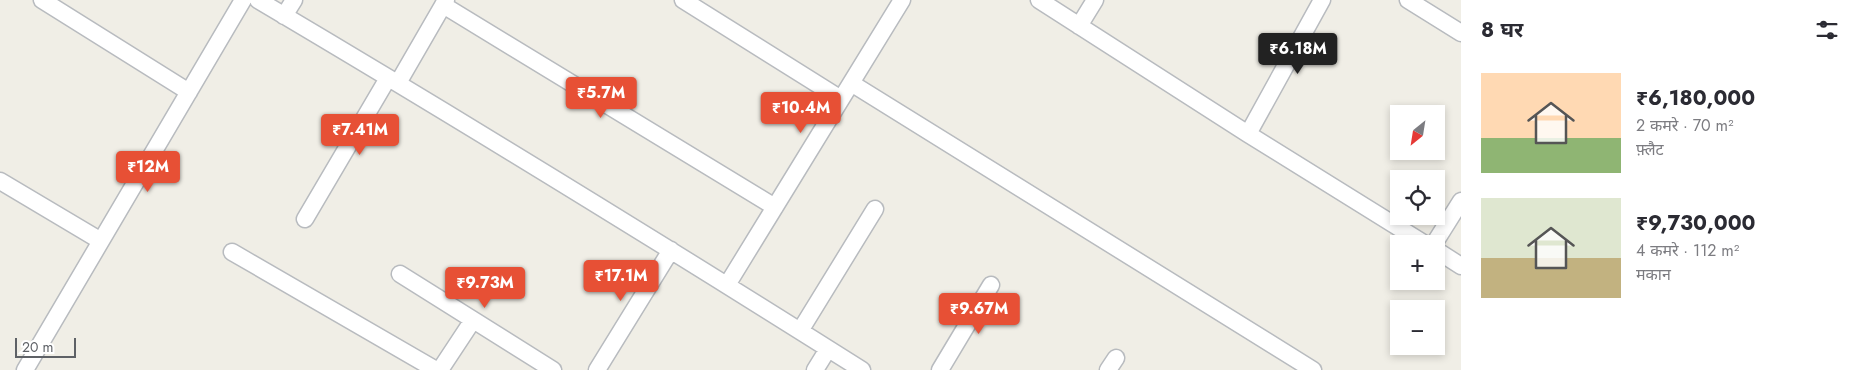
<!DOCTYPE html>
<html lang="hi">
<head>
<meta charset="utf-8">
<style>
	:root { --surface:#fff; --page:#f2f2f3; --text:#2b2b33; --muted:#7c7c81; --accent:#e75035 }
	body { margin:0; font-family:Jost,"Noto Sans Devanagari",sans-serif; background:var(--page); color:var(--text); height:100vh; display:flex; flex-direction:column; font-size:19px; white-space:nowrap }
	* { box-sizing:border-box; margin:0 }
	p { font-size:16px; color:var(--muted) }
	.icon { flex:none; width:28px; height:28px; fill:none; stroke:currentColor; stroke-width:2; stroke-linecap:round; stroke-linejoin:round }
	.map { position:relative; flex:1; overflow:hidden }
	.panel { display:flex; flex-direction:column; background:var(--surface); width:400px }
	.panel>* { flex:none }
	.needle { width:32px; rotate:210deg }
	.tools { position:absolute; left:1390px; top:105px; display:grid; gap:10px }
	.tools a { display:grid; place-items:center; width:55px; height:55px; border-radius:0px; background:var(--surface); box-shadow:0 2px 8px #0003; font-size:25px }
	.scale { position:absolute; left:15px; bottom:12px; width:61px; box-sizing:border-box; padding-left:5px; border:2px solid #5e6166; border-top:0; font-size:14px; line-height:18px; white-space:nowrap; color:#5e6166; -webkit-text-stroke:4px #fff; paint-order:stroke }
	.price { position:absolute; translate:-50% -42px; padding:0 11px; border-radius:5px; background:var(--accent); color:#fff; font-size:16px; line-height:32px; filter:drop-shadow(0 1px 2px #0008) }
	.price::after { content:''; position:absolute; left:50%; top:30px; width:15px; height:11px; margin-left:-8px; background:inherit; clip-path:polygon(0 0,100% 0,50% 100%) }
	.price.active { background:#222; color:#fff }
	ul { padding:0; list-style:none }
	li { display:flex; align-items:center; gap:15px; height:125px; padding:0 20px }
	li span { display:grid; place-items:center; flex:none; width:140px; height:100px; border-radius:0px; color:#555 }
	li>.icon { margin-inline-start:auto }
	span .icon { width:60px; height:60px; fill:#fffc; stroke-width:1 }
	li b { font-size:21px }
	h2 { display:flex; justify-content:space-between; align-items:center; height:60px; padding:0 20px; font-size:21px }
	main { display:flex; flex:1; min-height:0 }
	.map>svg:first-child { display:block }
</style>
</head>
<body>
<main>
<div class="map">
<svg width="1461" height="370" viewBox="0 0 1461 370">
	<rect width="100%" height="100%" fill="#f0eee6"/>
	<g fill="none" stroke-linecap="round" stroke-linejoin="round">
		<defs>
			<path id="street" d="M42,0L189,92
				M258,0C461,120 662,244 862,370
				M683,0L841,99
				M1039,0L1248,134L1425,244
				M1408,0L1461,33
				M443,5L775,207
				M284,16L294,0
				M1079,26L1095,0
				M398,83L446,0
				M851,83L1313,370
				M1248,134L1322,0
				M0,181L101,241
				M305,219L388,78
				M1434,244L1461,201
				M1436,250L1461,266
				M232,252L436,370
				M400,274L553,370
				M727,285L902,0
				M800,331L875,209
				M25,370L243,0
				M440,370L473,320
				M597,370L671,250
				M815,370L828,349
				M940,370L991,285
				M1108,370L1116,358"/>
		</defs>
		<!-- street casing -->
		<use href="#street" stroke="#b8bbbf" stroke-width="19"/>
		<!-- street -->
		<use href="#street" stroke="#fff" stroke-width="16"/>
	</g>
</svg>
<div class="tools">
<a><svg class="needle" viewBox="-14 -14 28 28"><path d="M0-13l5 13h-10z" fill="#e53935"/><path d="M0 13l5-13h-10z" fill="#7c7c81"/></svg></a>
<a><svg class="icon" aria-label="locate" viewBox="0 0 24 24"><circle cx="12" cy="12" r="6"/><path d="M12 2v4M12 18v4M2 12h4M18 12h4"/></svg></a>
<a>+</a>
<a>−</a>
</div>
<div class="scale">20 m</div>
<b class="price active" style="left:1298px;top:75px">₹6.18M</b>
<b class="price" style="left:601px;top:119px">₹5.7M</b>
<b class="price" style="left:801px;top:134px">₹10.4M</b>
<b class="price" style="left:360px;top:156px">₹7.41M</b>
<b class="price" style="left:148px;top:193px">₹12M</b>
<b class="price" style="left:621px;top:302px">₹17.1M</b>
<b class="price" style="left:485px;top:309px">₹9.73M</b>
<b class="price" style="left:979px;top:335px">₹9.67M</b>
</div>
<section class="panel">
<h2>8 घर<svg class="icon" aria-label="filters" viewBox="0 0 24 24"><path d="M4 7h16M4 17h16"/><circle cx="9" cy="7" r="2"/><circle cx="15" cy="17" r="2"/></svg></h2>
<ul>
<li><span style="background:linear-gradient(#ffd9b3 65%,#8fb573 0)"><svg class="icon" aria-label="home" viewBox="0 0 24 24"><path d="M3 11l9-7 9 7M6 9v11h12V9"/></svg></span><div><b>₹6,180,000</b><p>2 कमरे · 70 m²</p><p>फ़्लैट</p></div></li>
<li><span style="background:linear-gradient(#dfe7d0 60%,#c2b280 0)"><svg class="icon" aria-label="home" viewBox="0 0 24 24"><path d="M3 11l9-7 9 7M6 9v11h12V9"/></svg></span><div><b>₹9,730,000</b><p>4 कमरे · 112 m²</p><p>मकान</p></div></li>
</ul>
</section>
</main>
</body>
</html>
